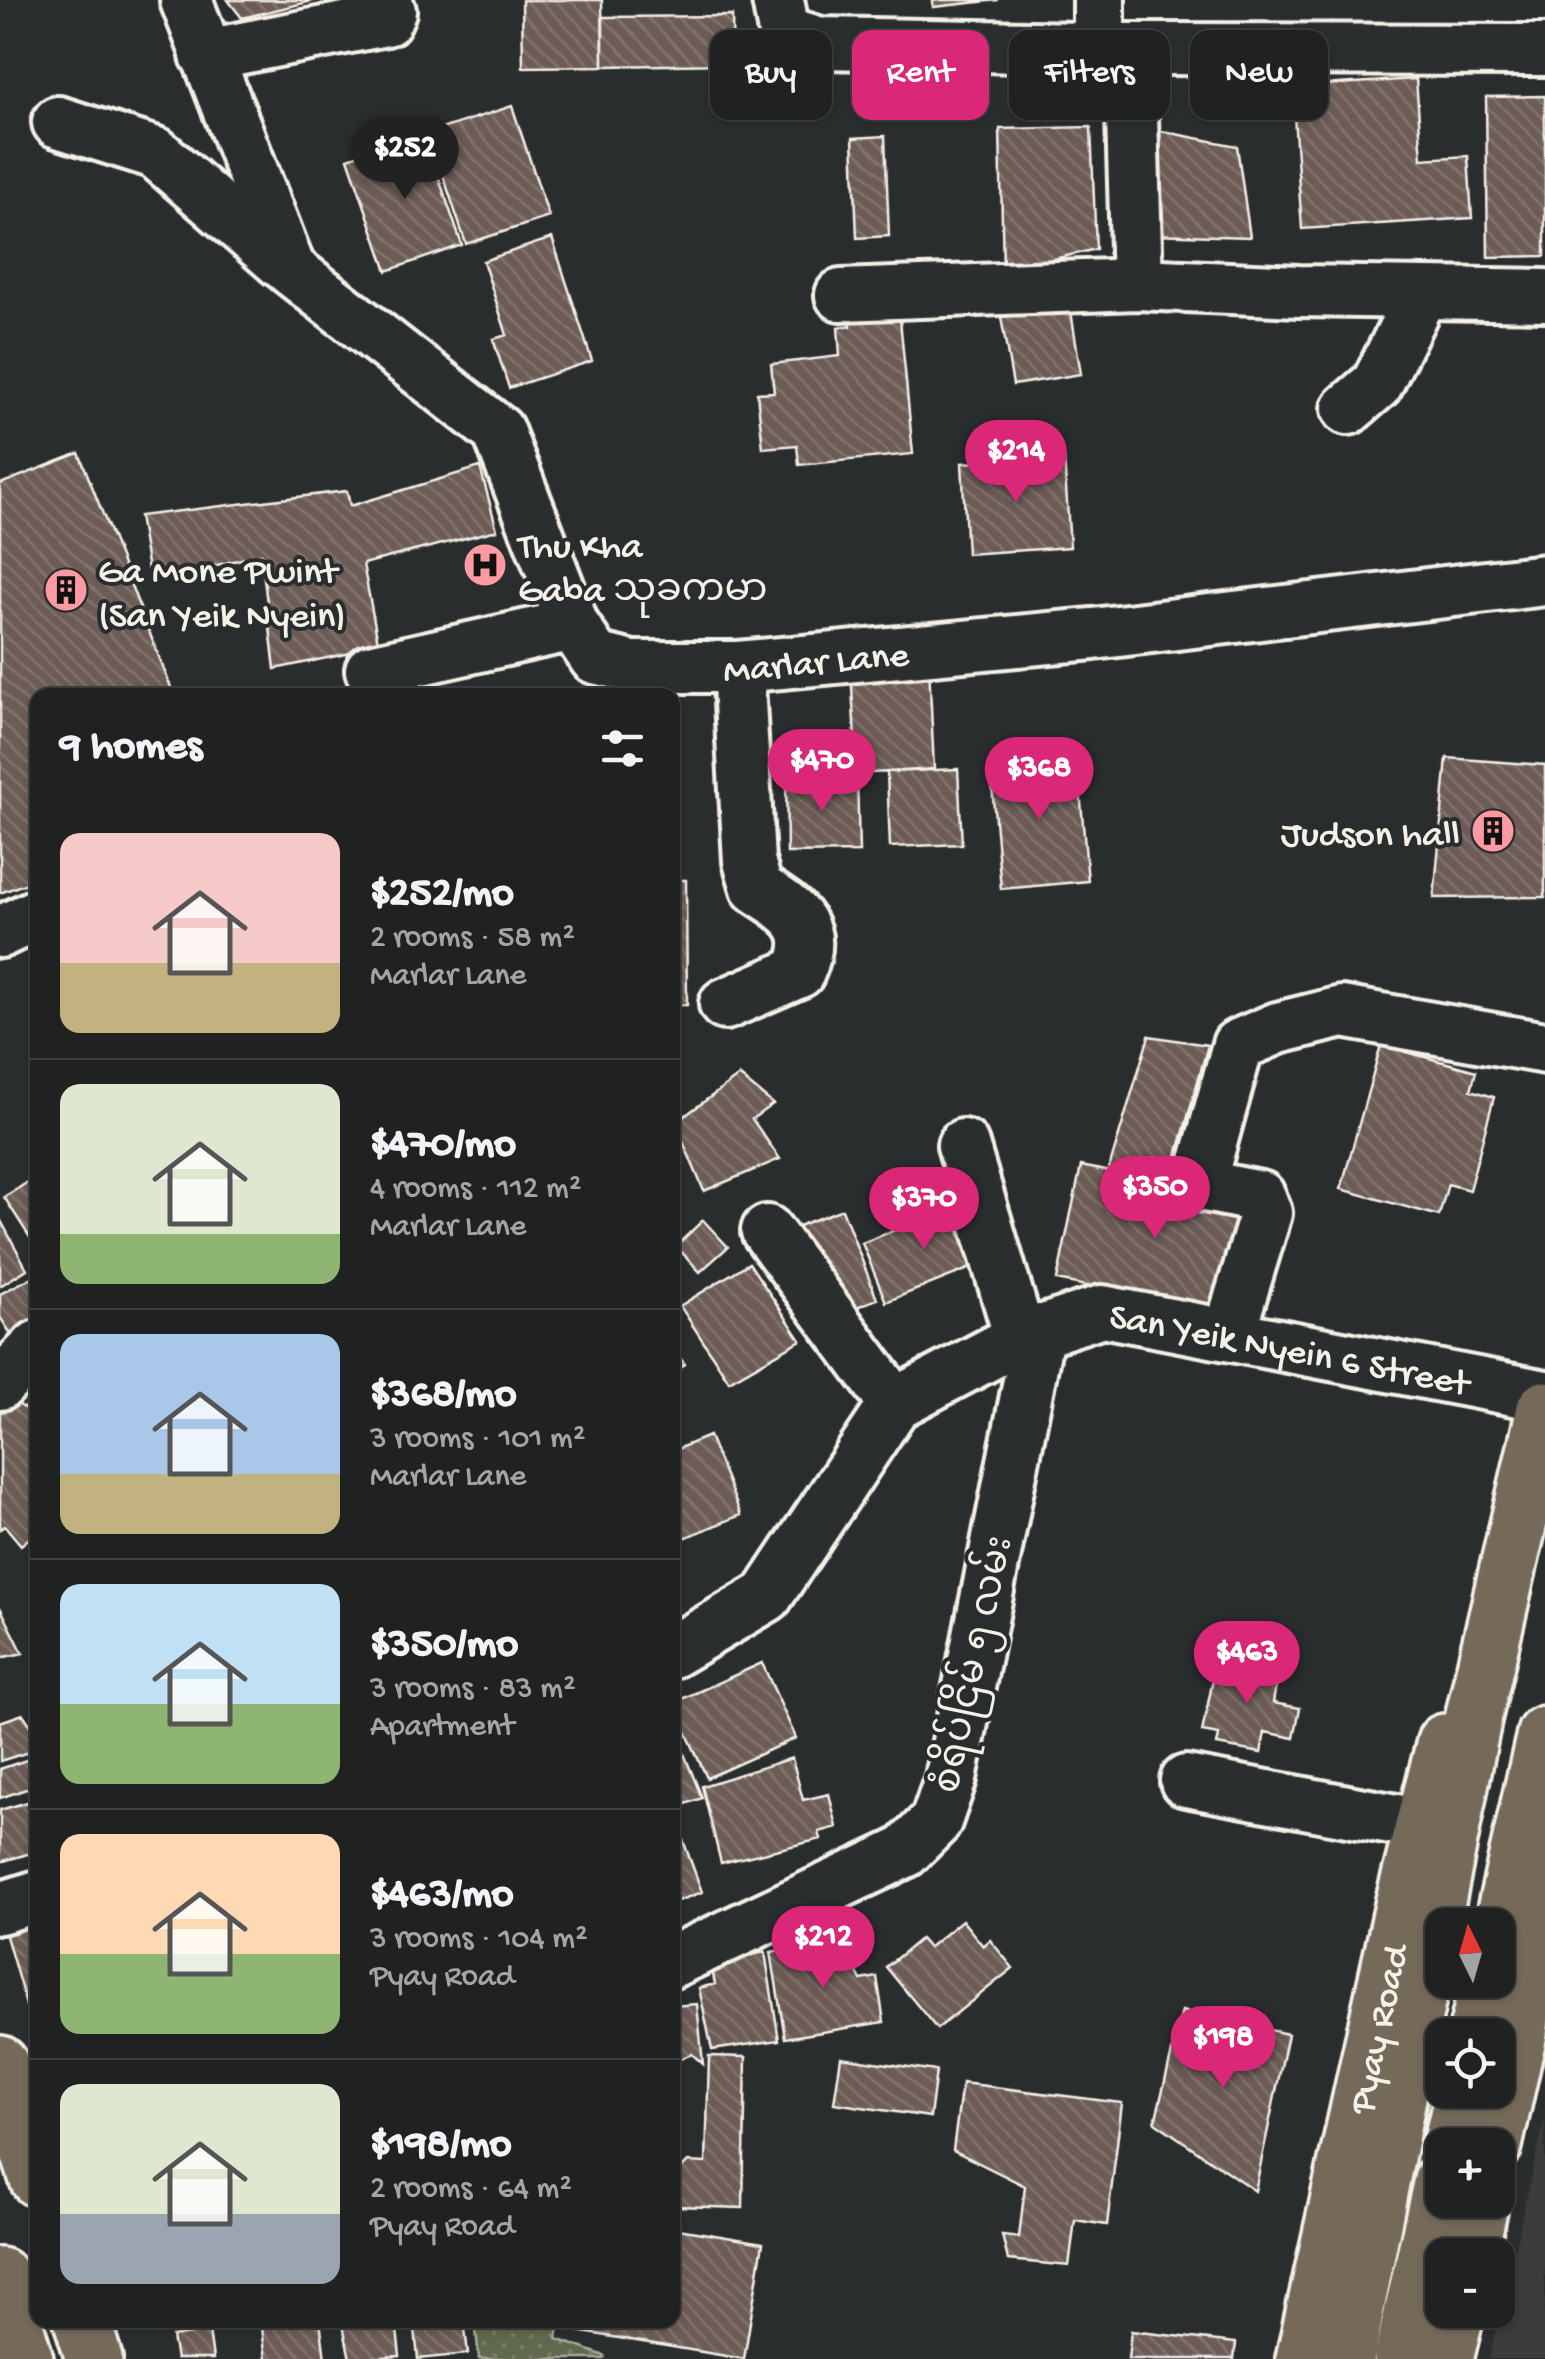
<!DOCTYPE html>
<html lang="en">
<head>
<meta charset="utf-8">
<style>
	:root { --surface:#202222; --page:#282a2a; --text:#f1f3f6; --muted:#a2a4a5; --line:#3d3f40; --accent:#db2777 }
	body { margin:0; font-family:"Gochi Hand","Noto Sans Myanmar",sans-serif; background:var(--page); color:var(--text); height:100vh; display:flex; flex-direction:column; font-size:38px; white-space:nowrap }
	* { box-sizing:border-box; margin:0 }
	p { font-size:32px; color:var(--muted) }
	.icon { flex:none; width:55px; height:55px; fill:none; stroke:currentColor; stroke-width:2; stroke-linecap:round; stroke-linejoin:round }
	.map { position:relative; flex:1; overflow:hidden }
	.drawer { position:absolute; left:30px; top:688px; width:650px; height:1640px; display:flex; flex-direction:column; background:var(--surface); border-radius:20px; box-shadow:0 2px 8px #0004,0 0 0 2px var(--line) }
	.drawer>* { flex:none }
	.banner { position:absolute; left:710px; top:30px; width:685px; height:90px; display:flex; gap:20px }
	.needle { width:65px; rotate:355deg }
	.fabs { position:absolute; left:1425px; top:1908px; display:grid; gap:20px }
	.fabs a { display:grid; place-items:center; width:90px; height:90px; border-radius:20px; background:var(--surface); box-shadow:0 2px 8px #0004,0 0 0 2px var(--line); font-size:50px }
	.price { position:absolute; translate:-50% -85px; padding:0 22px; border-radius:35px; background:var(--accent); color:#fff; font-size:32px; line-height:65px; filter:drop-shadow(0 2px 5px #0008) }
	.price::after { content:''; position:absolute; left:50%; top:60px; width:30px; height:22px; margin-left:-15px; background:inherit; clip-path:polygon(0 0,100% 0,50% 100%) }
	.price.active { background:#222; color:#fff }
	ul { padding:0; list-style:none }
	li { display:flex; align-items:center; gap:30px; height:250px; padding:0 30px }
	li+li { border-top:2px solid var(--line) }
	li span { display:grid; place-items:center; flex:none; width:280px; height:200px; border-radius:20px; color:#555 }
	li>.icon { margin-inline-start:auto }
	span .icon { width:120px; height:120px; fill:#fffc; stroke-width:1 }
	li b { font-size:42px }
	h2 { display:flex; justify-content:space-between; align-items:center; height:120px; padding:0 30px; font-size:42px }
	.chip { padding:0 35px; border-radius:20px; background:var(--surface); box-shadow:0 2px 8px #0004,0 0 0 2px var(--line); font-size:35px; line-height:90px }
	.chip.active { background:var(--accent); color:#fff }
	.map>svg:first-child { display:block }
</style>
</head>
<body>
<div class="map">
<svg width="1545" height="2359" viewBox="0 0 1545 2359">
	<defs>
		<pattern id="park-dots" width="8" height="8" patternUnits="userSpaceOnUse" patternTransform="scale(2.5)"><rect width="8" height="8" fill="#61674e"/><path d="M2 2h.1M6 6h.1" fill="none" stroke="#787d68" stroke-width="1.8" stroke-linecap="round"/></pattern>
		<pattern id="building-back-hatch" width="6" height="6" patternUnits="userSpaceOnUse" patternTransform="scale(2.5)"><rect width="6" height="6" fill="#6d5b57"/><path d="M-1 5l2 2M0 0l6 6M5-1l2 2" fill="none" stroke="#82736f"/></pattern>
	</defs>
	<rect width="100%" height="100%" fill="#2a2d2e"/>
	<filter id="ink" filterUnits="userSpaceOnUse"><feTurbulence type="fractalNoise" baseFrequency=".01" numOctaves="2"/><feDisplacementMap in="SourceGraphic" scale="20" xChannelSelector="R" yChannelSelector="G"/><feConvolveMatrix kernelMatrix="1 2 1 2 8 2 1 2 1" color-interpolation-filters="sRGB"/></filter>
	<g filter="url(#ink)">
		<!-- built -->
		<path fill="#3e3b3a" d="M1545,2118V2359H1489Z"/>
		<!-- park -->
		<path fill="url(#park-dots)" stroke="#aaac9b" stroke-width="2.5" d="M475,2320H560L557,2339L605,2356L604,2359H479Z"/>
		<!-- building -->
		<path fill="url(#building-back-hatch)" stroke="#f4f1e8" stroke-width="2.5" d="M228,0H316L242,18Z
			M522,0H602L603,66L523,67Z
			M933,0H998L933,7Z
			M732,16L733,64L603,66V17Z
			M1416,79L1422,159L1468,156L1472,218L1302,229L1292,87Z
			M1545,96V256L1488,257L1486,97Z
			M512,106L549,217L466,244L429,133Z
			M1091,127L1096,249L1003,271L1000,129Z
			M1150,129L1237,146L1250,237L1150,234Z
			M423,132L462,245L387,271L348,158Z
			M885,136L889,236L857,238L853,138Z
			M552,238L592,361L509,388L493,339L507,335L483,261Z
			M1070,305L1081,374L1013,385L1001,317Z
			M899,309L913,454L799,465L797,445L763,448L757,393L774,392L771,364L840,356L838,327L851,326L850,314Z
			M79,453L174,695H38V879L0,893V484Z
			M1064,457L1070,547L967,554L962,463Z
			M480,467L497,530L363,564L379,647L275,669L261,554L150,582L139,516L347,491L350,506Z
			M929,665L934,769L857,774L851,670Z
			M473,686L471,695H421V687Z
			M1077,756L1088,881L1001,889L990,763Z
			M1447,758L1545,765V897L1434,898Z
			M958,769L962,844L890,847L887,772Z
			M857,774L859,852L787,853L786,775Z
			M672,880H686L687,1005H672Z
			M1149,1036L1208,1045L1169,1184L1108,1172Z
			M1381,1045L1476,1071L1471,1090L1494,1097L1469,1190L1448,1184L1439,1216L1341,1189Z
			M739,1076L773,1104L752,1119L780,1159L704,1191L675,1123Z
			M1081,1166L1253,1201L1229,1315L1057,1280Z
			M38,1176V1250L4,1197Z
			M963,1203L986,1262L886,1302L862,1243Z
			M842,1209L877,1299L834,1316L798,1226Z
			M0,1219L27,1269L0,1286Z
			M703,1220L728,1247L700,1272L676,1246Z
			M749,1263L801,1340L729,1381L680,1306Z
			M38,1274V1339L21,1350L0,1317V1294Z
			M672,1349L685,1364L672,1374Z
			M8,1397L38,1418V1531L21,1545L5,1526L0,1529V1403Z
			M709,1436L741,1515L672,1543V1451Z
			M0,1607L23,1653L0,1658Z
			M1218,1656L1279,1668L1273,1703L1300,1708L1294,1738L1265,1732L1261,1753L1217,1745L1219,1735L1202,1732Z
			M762,1663L796,1738L707,1778L673,1703Z
			M23,1714L38,1736V1749L0,1761V1722Z
			M672,1724L702,1798L672,1809Z
			M38,1756V1785L0,1798V1769Z
			M792,1758L803,1800L829,1794L837,1827L819,1832L821,1839L721,1863L702,1786Z
			M38,1799V1851L0,1862V1810Z
			M679,1829L702,1892L672,1903V1832Z
			M38,1900V2017L30,2019L0,1915Z
			M962,1920L983,1946L990,1940L1013,1968L937,2029L886,1967L920,1939L928,1948Z
			M841,1941L861,1980L877,1977L884,2022L785,2038L771,1952Z
			M765,1952L779,2040L712,2050L699,1988L715,1984L711,1964Z
			M697,2004L703,2064L692,2054L672,2062V2006Z
			M1182,2011L1288,2034L1255,2191L1155,2122Z
			M709,2056L746,2057L743,2208L676,2206V2174L688,2162L706,2163Z
			M841,2057L936,2071L930,2117L834,2103Z
			M962,2083L1122,2103L1107,2225L1075,2220L1069,2266L1008,2260L1002,2235L1019,2237L1025,2186L953,2150Z
			M672,2228L763,2243L744,2359L565,2329L566,2320H672Z
			M130,2320H175L134,2332Z
			M261,2320H320L325,2359H266Z
			M342,2320H396L400,2356L350,2359Z
			M414,2320H464L468,2354L418,2359Z
			M209,2331L213,2359H176L172,2337Z
			M1131,2331L1236,2343L1234,2359H1128Z"/>
		<g fill="none" stroke-linecap="round" stroke-linejoin="round">
			<defs>
				<g id="minor">
					<path id="s1" d="M186,0L290,269L498,431L573,625L595,658L632,667H738L1093,634L1545,580"/>
					<path d="M778,0L784,32L820,43L1130,49L1545,50"/>
					<path d="M1099,48V0"/>
					<path d="M1130,49L1137,284"/>
					<path d="M206,55L386,20L390,11L386,0"/>
					<path d="M58,122L156,153L282,263"/>
					<path d="M841,295L1137,284L1299,291L1545,295"/>
					<path d="M1348,409L1377,384L1422,293"/>
					<path d="M371,670L573,625"/>
					<path d="M0,932L38,914"/>
					<path d="M725,1004L799,972C820,926 793,911 757,888L749,861L738,667"/>
					<path d="M963,1145L1020,1338"/>
					<path d="M767,1231L895,1404"/>
					<path d="M1229,1334L1266,1213L1260,1197L1205,1186L1203,1172L1238,1045L1278,1028L1342,1012L1545,1048"/>
					<path d="M0,1384L38,1346"/>
					<path id="s2" d="M672,1652L767,1596L895,1404L1020,1338L1102,1311L1545,1396"/>
					<path d="M1186,1781L1423,1825"/>
					<path d="M0,1908L38,1896"/>
					<path d="M672,1962L905,1852L936,1821L951,1778L1039,1330"/>
				</g>
				<g id="major">
					<path d="M0,2064L38,2179"/>
					<path d="M1494,2145L1519,2033L1545,1852"/>
					<path d="M1469,2255L1481,2200"/>
					<path d="M0,2276L25,2359"/>
					<path d="M82,2320L94,2359"/>
					<path id="s3" d="M1304,2359L1404,1901L1445,1742"/>
					<path d="M1445,2359L1457,2310"/>
				</g>
				<path id="highway" d="M1498,1942L1545,1734
					M1476,2035L1489,1980
					M1451,2145L1464,2090
					M1346,2359L1474,1715L1545,1409
					M1402,2359L1442,2180"/>
			</defs>
			<!-- minor casing -->
			<use href="#minor" stroke="#f4f1e8" stroke-width="58"/>
			<!-- major casing -->
			<use href="#major" stroke="#f4f1e8" stroke-width="62"/>
			<!-- highway casing -->
			<use href="#highway" stroke="#f4f1e8" stroke-width="62"/>
			<!-- minor -->
			<use href="#minor" stroke="#2a2d2e" stroke-width="50"/>
			<!-- major -->
			<use href="#major" stroke="#746a5a" stroke-width="55"/>
			<!-- highway -->
			<use href="#highway" stroke="#746a5a" stroke-width="55"/>
		</g>
	</g>
	<!-- icons -->
	<defs>
		<symbol id="hospital-disc" viewBox="-11 -11 22 22"><circle r="9.5" fill="#ff9aa2" stroke="#2a2d2e"/><path d="M-5-5h3v3.5h4V-5h3V5h-3V1.5h-4V5h-3Z" fill="#111"/></symbol>
		<symbol id="building-disc" viewBox="-11 -11 22 22"><circle r="9.5" fill="#ff9aa2" stroke="#2a2d2e"/><path d="M-4-6H4V6H1V3H-1V6H-4ZM-2.5-4.3h1.7v1.8h-1.7ZM.8-4.3h1.7v1.8H.8ZM-2.5-1h1.7V.8h-1.7ZM.8-1h1.7V.8H.8Z" fill="#111"/></symbol>
	</defs>
	<g fill-rule="evenodd">
		<use href="#hospital-disc" x="460" y="540" width="50" height="50"/>
		<use href="#building-disc" x="41" y="565" width="50" height="50"/>
		<use href="#building-disc" x="1468" y="806" width="50" height="50"/>
	</g>
	<g text-anchor="middle" stroke-width="8" stroke-linejoin="round" paint-order="stroke">
		<!-- poi labels -->
		<g font-size="38" fill="#f4f1e8" stroke="#2a2d2e" text-anchor="start">
			<text x="518" y="556">Thu Kha<tspan x="518" dy="44">Gaba သုခကမာ</tspan></text>
			<text x="98" y="581">Ga Mone Pwint<tspan x="98" dy="44">(San Yeik Nyein)</tspan></text>
			<text x="1460" y="844" text-anchor="end">Judson hall</text>
		</g>
		<!-- street labels -->
		<g font-size="38" fill="#f4f1e8" stroke="#2a2d2e">
			<text dy="13" stroke="none"><textPath href="#s1" startOffset="1022">Marlar Lane</textPath></text>
			<text dy="13" stroke="none"><textPath href="#s2" startOffset="760">San Yeik Nyein 6 Street</textPath></text>
			<text transform="translate(971 1664) rotate(-78)" y="13">စံရိပ်ငြိမ် ၅ လမ်း</text>
			<text dy="13" stroke="none"><textPath href="#s3" startOffset="338">Pyay Road</textPath></text>
		</g>
	</g>
</svg>
<div class="fabs">
<a><svg class="needle" viewBox="-14 -14 28 28"><path d="M0-13l5 13h-10z" fill="#e53935"/><path d="M0 13l5-13h-10z" fill="#a2a4a5"/></svg></a>
<a><svg class="icon" aria-label="locate" viewBox="0 0 24 24"><circle cx="12" cy="12" r="6"/><path d="M12 2v4M12 18v4M2 12h4M18 12h4"/></svg></a>
<a>+</a>
<a>−</a>
</div>
<b class="price active" style="left:405px;top:202px">$252</b>
<b class="price" style="left:1016px;top:505px">$214</b>
<b class="price" style="left:822px;top:814px">$470</b>
<b class="price" style="left:1039px;top:822px">$368</b>
<b class="price" style="left:1155px;top:1241px">$350</b>
<b class="price" style="left:924px;top:1252px">$370</b>
<b class="price" style="left:1247px;top:1706px">$463</b>
<b class="price" style="left:823px;top:1991px">$212</b>
<b class="price" style="left:1223px;top:2091px">$198</b>
<div class="banner">
<a class="chip">Buy</a>
<a class="chip active">Rent</a>
<a class="chip">Filters</a>
<a class="chip">New</a>
</div>
<section class="drawer">
<h2>9 homes<svg class="icon" aria-label="filters" viewBox="0 0 24 24"><path d="M4 7h16M4 17h16"/><circle cx="9" cy="7" r="2"/><circle cx="15" cy="17" r="2"/></svg></h2>
<ul>
<li><span style="background:linear-gradient(#f6c9c9 65%,#c2b280 0)"><svg class="icon" aria-label="home" viewBox="0 0 24 24"><path d="M3 11l9-7 9 7M6 9v11h12V9"/></svg></span><div><b>$252/mo</b><p>2 rooms · 58 m²</p><p>Marlar Lane</p></div></li>
<li><span style="background:linear-gradient(#dfe7d0 75%,#8fb573 0)"><svg class="icon" aria-label="home" viewBox="0 0 24 24"><path d="M3 11l9-7 9 7M6 9v11h12V9"/></svg></span><div><b>$470/mo</b><p>4 rooms · 112 m²</p><p>Marlar Lane</p></div></li>
<li><span style="background:linear-gradient(#a9c7e8 70%,#c2b280 0)"><svg class="icon" aria-label="home" viewBox="0 0 24 24"><path d="M3 11l9-7 9 7M6 9v11h12V9"/></svg></span><div><b>$368/mo</b><p>3 rooms · 101 m²</p><p>Marlar Lane</p></div></li>
<li><span style="background:linear-gradient(#bfe0f5 60%,#8fb573 0)"><svg class="icon" aria-label="home" viewBox="0 0 24 24"><path d="M3 11l9-7 9 7M6 9v11h12V9"/></svg></span><div><b>$350/mo</b><p>3 rooms · 83 m²</p><p>Apartment</p></div></li>
<li><span style="background:linear-gradient(#ffd9b3 60%,#8fb573 0)"><svg class="icon" aria-label="home" viewBox="0 0 24 24"><path d="M3 11l9-7 9 7M6 9v11h12V9"/></svg></span><div><b>$463/mo</b><p>3 rooms · 104 m²</p><p>Pyay Road</p></div></li>
<li><span style="background:linear-gradient(#dfe7d0 65%,#9aa5b1 0)"><svg class="icon" aria-label="home" viewBox="0 0 24 24"><path d="M3 11l9-7 9 7M6 9v11h12V9"/></svg></span><div><b>$198/mo</b><p>2 rooms · 64 m²</p><p>Pyay Road</p></div></li>
</ul>
</section>
</div>
</body>
</html>
